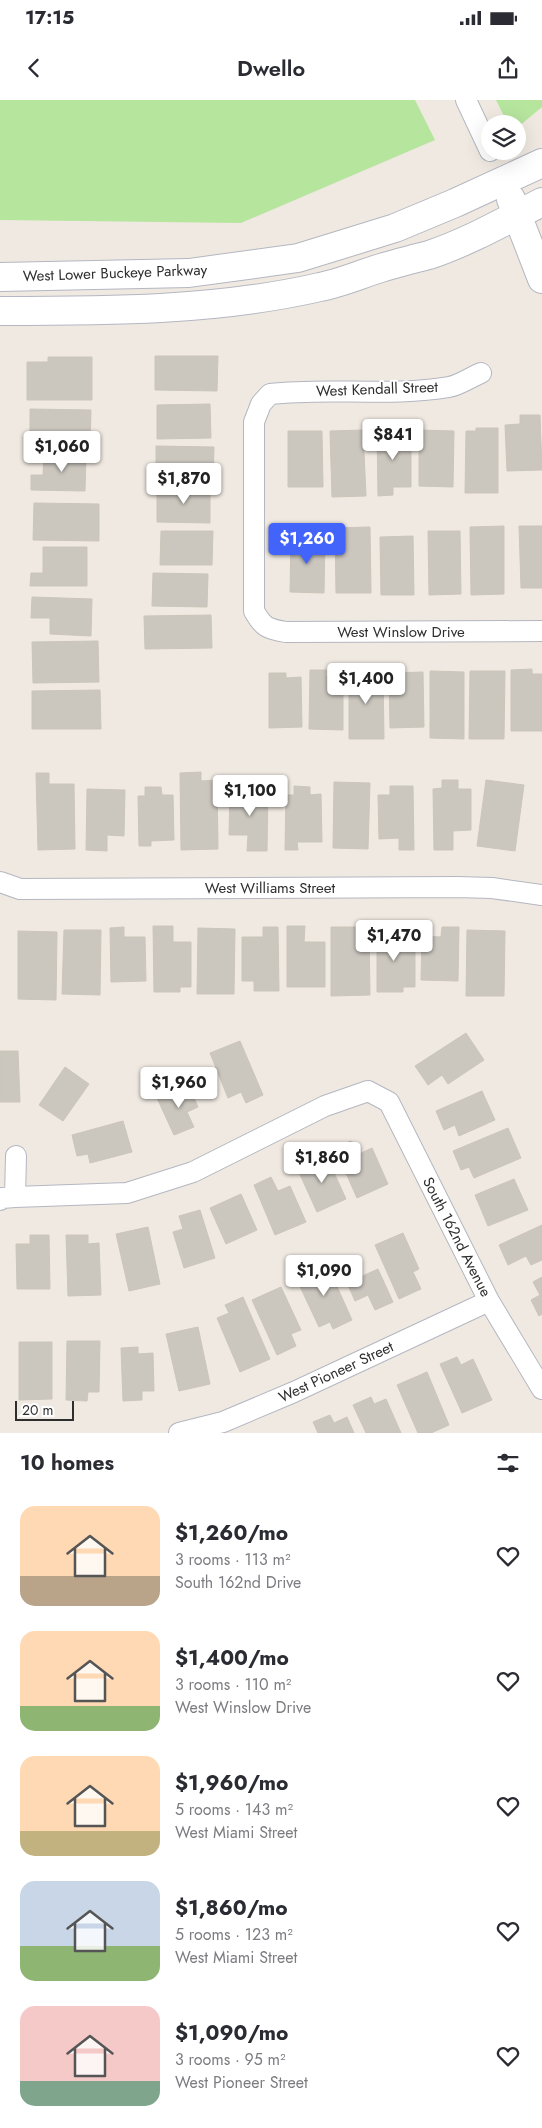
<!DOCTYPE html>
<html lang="en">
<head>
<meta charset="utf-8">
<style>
	:root { --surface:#fff; --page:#f7f7f7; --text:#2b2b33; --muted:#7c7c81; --accent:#4264fb }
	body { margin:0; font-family:Jost,sans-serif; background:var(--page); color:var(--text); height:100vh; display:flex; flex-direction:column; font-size:19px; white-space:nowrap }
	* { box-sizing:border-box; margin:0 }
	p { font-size:16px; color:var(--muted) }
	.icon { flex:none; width:28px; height:28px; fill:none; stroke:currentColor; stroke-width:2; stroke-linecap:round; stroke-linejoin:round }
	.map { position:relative; height:1333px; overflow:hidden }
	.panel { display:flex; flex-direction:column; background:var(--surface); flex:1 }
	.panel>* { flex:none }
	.controls { position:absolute; left:481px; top:15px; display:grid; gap:10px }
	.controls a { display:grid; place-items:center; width:45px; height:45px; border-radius:50%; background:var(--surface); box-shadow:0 5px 20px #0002; font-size:25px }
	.scale { position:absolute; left:15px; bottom:12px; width:59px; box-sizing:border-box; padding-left:5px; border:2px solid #2e2e2e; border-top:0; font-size:14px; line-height:18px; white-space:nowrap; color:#2e2e2e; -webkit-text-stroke:4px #fff; paint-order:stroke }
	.price { position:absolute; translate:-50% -42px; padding:0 11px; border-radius:5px; background:#fff; color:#222; font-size:16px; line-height:32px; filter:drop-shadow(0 1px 2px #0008) }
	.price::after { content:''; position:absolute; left:50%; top:30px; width:15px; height:11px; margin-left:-8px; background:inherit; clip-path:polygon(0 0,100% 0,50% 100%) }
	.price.current { background:var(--accent); color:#fff }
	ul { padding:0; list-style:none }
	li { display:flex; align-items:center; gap:15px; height:125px; padding:0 20px }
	li span { display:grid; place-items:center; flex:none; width:140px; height:100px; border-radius:15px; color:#555 }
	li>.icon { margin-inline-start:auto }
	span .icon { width:60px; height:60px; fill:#fffc; stroke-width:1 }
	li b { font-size:21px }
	h2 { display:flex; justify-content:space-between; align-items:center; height:60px; padding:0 20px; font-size:21px }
	.status { display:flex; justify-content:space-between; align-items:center; height:35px; padding:0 25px; background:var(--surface); direction:ltr }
	.status svg { height:14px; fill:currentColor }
	header { display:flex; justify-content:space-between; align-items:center; height:65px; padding:0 20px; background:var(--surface); font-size:22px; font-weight:600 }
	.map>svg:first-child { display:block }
</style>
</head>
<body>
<div class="status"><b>17:15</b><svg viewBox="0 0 49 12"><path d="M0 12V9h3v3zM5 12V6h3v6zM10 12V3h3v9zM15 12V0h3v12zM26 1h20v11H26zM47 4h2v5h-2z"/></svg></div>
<header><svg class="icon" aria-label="back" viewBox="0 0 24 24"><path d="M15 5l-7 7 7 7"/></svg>Dwello<svg class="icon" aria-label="share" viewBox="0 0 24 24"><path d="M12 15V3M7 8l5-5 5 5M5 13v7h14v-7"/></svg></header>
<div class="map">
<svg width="542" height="1333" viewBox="0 0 542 1333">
	<rect width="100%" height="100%" fill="#efe9e1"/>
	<!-- green -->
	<path fill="#b6e59e" d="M0,0H415L435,40L241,123L0,120Z
		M496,0H542V7L518,27V24H508Z"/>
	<!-- building -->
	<path fill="#cbc7bf" stroke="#cbc5ba" d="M155,256H218L217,291L155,290Z
		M48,257H92V300H27V262H48Z
		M210,304L211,338L157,339V305Z
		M30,309L91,310L90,348L49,347L50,331H30Z
		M520,315H540L542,370L507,371L505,325L520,324Z
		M476,328H498V393H465L466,331H476Z
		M377,329H393V335H411V387H393V395L378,396Z
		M363,330L366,396L332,397L330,331Z
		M419,330L454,331L453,387L419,386Z
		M288,331H322L323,387H288Z
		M156,346L214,347L213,381L156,380Z
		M44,354H86L85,391L31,390V375H43Z
		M157,387L210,388V423L157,422Z
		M34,403L99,404V441L33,440Z
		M504,426V494L471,495L470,427Z
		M519,426H542V488H521Z
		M370,427L371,493H336L335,428Z
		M161,431H213L212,465H160Z
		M428,431H460L461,494L429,495Z
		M413,436L414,495H381L380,437Z
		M291,437L325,438L324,493L290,492Z
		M43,447H87V486H30L31,473H43Z
		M153,473L208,474L207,507L152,506Z
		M32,497L92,499L91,536L50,534V518H31Z
		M211,515L212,548L145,549L144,516Z
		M98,541L99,582L33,583L32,542Z
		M532,569V574H542V631H511V570Z
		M310,570H326V577H343V630L309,629Z
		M349,571H383L384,639H349Z
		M430,571L464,572V639L430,638Z
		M470,571H505L504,639H469Z
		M423,572L424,627L390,628L389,573Z
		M269,573H286V578L301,577L302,627L269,628Z
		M100,590L101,629H32V591Z
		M201,672V681L217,680L218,749L181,750L180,673Z
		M36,673H49V684H74L75,749L38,750Z
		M442,680H458V689H471V730L453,731V750H434L433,689L442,688Z
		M486,680L524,685L515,751L477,746Z
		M334,682L370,683L368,749L333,748Z
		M294,686L310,687V695L321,694L322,742H297L298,750H285L286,695H294Z
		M390,686H413L414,750H399V738L379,739L378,695H390Z
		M145,687H161L162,695H173L174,740L151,741V746H139L138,696H145Z
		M87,689L125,690L124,736L107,735V751L86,750Z
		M230,689L268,690L267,751H247L248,735H229Z
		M153,826H173V842H191V887H180V892H154Z
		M287,826H305L304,842H325V887H287Z
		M377,826H397V843H415V887H403V892H377Z
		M124,827V837H145L146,881L111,882L110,828Z
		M263,827H278L279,891H254V881H242V837H263Z
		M331,827H369L370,895L331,896Z
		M442,827H459L458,881L421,880L422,836L441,837Z
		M198,828L235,829L234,894H197Z
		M64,830H101L100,895L62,894Z
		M467,830L505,831L504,896H466Z
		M18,831L57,832L56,900L18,899Z
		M466,933L484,960L448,984L442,975L428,985L415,966Z
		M240,941L263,995L246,1003L241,992L228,998L210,953Z
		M0,951H18L20,1002H0Z
		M65,967L89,984L63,1021L39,1005Z
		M188,984L198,1007L187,1012L194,1027L174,1035L157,998Z
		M482,991L495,1020L459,1036L455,1025L444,1030L436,1011Z
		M123,1021L132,1052L90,1063L88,1054L77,1056L72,1035Z
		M508,1028L521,1058L474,1078L469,1067L461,1070L453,1051Z
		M351,1041L357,1055L372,1048L388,1084L357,1098L335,1048Z
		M326,1055L346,1099L317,1112L297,1068Z
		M271,1077L278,1091L290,1086L306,1122L275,1135L254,1085Z
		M514,1079L528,1110L488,1126L475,1095Z
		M241,1094L257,1130L226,1144L210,1108Z
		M200,1110L215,1158L184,1168L173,1132L183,1129L179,1116Z
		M542,1125V1160L531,1165L526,1156L508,1165L499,1145Z
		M148,1127L160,1184L129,1191L116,1134Z
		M403,1133L419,1169L413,1172L421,1189L399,1199L375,1145Z
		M30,1135H49L50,1189H17L16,1144H30Z
		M66,1135H88V1144L99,1143L101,1195L68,1196Z
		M327,1164L352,1220L333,1229L330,1222L319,1227L296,1178Z
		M378,1169L393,1202L375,1210L368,1195L355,1201L347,1183Z
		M542,1177V1214L539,1216L531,1200L540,1195L533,1182Z
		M281,1187L301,1230L291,1234L296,1246L277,1255L252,1200Z
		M243,1197L270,1259L240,1272L217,1218L229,1213L225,1205Z
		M198,1227L210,1284L179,1291L166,1234Z
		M67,1241H100L99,1292H88L87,1301L66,1300Z
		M19,1242H52V1299L19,1300Z
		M138,1247V1254L153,1253L154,1291H142V1300L123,1301L121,1248Z
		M457,1257L461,1265L473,1259L492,1300L462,1313L440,1264Z
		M427,1272L449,1325L431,1333H418L397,1285Z
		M371,1297L374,1304L386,1299L401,1333H366L353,1305Z
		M330,1315L334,1323L347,1317L354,1333H318L313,1322Z"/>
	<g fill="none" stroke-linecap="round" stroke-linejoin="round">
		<defs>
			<path id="street" d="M466,0L490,51
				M481,273C471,277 460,285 449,287C390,297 329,287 270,294L261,304L254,322V511C263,527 267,529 286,532L542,531
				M0,782L20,789L457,787L492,788L542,795
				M15,1097L16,1056
				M0,1100L2,1098L15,1097L127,1093L193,1072L325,1006L368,991L389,1002L489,1201L542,1289
				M179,1333L223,1322L294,1292L489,1201"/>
			<path id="secondary" d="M511,99L542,179
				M0,177L189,173L298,158L395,128L455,103L542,63
				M0,211C107,211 215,211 320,187C341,183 361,174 381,168C397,163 413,159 429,155C468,142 505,121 542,102"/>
		</defs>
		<!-- street casing -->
		<use href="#street" stroke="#b4b7c1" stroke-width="22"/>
		<!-- secondary casing -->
		<use href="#secondary" stroke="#b4b7c1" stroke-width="30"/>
		<!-- street -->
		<use href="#street" stroke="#fff" stroke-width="20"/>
		<!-- secondary -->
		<use href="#secondary" stroke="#fff" stroke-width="28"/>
	</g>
	<g text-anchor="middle" stroke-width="4" stroke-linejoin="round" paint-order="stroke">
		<!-- street labels -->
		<g font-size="15" fill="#2e2e2e" stroke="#fff">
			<text transform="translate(115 173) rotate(-2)" y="5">West Lower Buckeye Parkway</text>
			<text transform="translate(377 289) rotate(-2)" y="5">West Kendall Street</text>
			<text x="401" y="537">West Winslow Drive</text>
			<text x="270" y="793">West Williams Street</text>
			<text transform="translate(457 1137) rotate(63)" y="5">South 162nd Avenue</text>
			<text transform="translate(336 1272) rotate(-25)" y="5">West Pioneer Street</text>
		</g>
	</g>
</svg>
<div class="controls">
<a><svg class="icon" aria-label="layers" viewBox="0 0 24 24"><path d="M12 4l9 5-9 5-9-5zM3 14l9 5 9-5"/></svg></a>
</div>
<div class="scale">20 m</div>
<b class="price" style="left:393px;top:361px">$841</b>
<b class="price" style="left:62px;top:373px">$1,060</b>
<b class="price" style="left:184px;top:405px">$1,870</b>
<b class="price current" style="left:307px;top:465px">$1,260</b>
<b class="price" style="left:366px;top:605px">$1,400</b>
<b class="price" style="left:250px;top:717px">$1,100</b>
<b class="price" style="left:394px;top:862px">$1,470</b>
<b class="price" style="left:179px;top:1009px">$1,960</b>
<b class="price" style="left:322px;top:1084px">$1,860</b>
<b class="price" style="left:324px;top:1197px">$1,090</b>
</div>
<section class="panel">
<h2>10 homes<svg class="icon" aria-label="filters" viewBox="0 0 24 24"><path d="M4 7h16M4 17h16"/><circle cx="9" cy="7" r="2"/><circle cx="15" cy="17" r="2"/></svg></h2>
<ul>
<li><span style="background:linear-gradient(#ffd9b3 70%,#b9a48a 0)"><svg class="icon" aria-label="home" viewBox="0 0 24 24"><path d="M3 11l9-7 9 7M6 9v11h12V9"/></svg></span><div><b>$1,260/mo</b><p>3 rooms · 113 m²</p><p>South 162nd Drive</p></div><svg class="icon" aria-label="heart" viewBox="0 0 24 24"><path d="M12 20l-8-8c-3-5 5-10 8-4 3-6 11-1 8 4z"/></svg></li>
<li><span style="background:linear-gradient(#ffd9b3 75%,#8fb573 0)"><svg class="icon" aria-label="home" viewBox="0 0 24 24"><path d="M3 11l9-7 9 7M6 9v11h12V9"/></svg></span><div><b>$1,400/mo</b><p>3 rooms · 110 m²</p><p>West Winslow Drive</p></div><svg class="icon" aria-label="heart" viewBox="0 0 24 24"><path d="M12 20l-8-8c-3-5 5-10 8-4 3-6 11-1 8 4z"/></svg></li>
<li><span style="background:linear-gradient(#ffd9b3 75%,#c2b280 0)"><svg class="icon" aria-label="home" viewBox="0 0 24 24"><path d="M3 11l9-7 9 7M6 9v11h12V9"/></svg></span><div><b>$1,960/mo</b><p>5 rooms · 143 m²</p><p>West Miami Street</p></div><svg class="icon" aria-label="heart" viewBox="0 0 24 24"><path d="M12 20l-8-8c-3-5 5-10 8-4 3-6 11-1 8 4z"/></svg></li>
<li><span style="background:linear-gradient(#c9d6e8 65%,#8fb573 0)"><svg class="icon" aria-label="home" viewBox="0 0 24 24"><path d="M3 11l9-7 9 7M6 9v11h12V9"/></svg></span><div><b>$1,860/mo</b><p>5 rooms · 123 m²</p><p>West Miami Street</p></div><svg class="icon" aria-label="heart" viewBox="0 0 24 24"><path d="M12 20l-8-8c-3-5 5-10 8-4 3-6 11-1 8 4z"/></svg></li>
<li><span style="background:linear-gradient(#f6c9c9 75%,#7fa58c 0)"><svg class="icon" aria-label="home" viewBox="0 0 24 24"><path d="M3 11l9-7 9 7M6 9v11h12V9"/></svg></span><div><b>$1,090/mo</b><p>3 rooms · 95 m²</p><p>West Pioneer Street</p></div><svg class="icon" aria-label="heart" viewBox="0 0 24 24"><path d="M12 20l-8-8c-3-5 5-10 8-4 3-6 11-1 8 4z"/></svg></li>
</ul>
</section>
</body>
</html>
